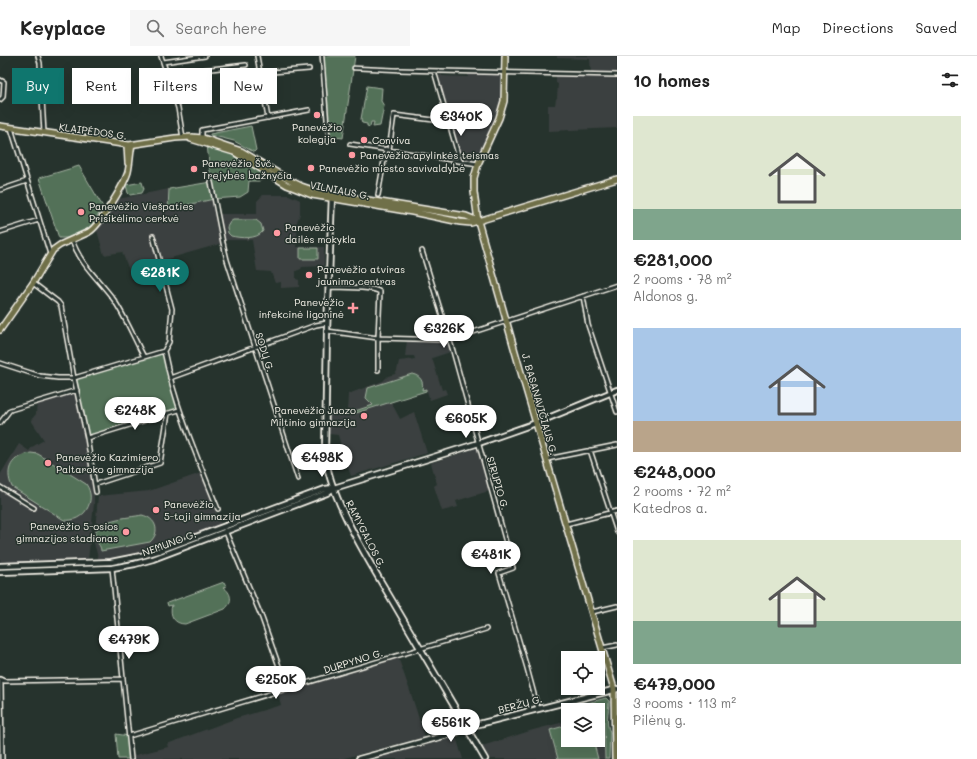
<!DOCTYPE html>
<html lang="en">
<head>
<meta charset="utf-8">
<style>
	:root { --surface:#fff; --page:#f6f6f6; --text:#222; --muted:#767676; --line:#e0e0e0; --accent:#0f766e }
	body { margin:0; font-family:Mali,sans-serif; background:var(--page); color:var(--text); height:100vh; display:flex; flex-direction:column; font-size:15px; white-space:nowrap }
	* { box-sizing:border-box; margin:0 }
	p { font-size:13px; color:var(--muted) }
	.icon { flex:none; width:22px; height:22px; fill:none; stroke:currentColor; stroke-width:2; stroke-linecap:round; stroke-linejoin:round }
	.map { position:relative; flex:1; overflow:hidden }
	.drawer { display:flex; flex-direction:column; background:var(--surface); width:360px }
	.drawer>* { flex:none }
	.guide { position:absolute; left:12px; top:12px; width:380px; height:36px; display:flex; gap:8px }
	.tools { position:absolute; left:561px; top:595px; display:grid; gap:8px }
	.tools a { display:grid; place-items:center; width:44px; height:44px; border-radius:0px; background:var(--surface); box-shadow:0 4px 16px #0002; font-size:20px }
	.price { position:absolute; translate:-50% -34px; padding:0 9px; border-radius:14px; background:#fff; color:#222; font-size:13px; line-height:26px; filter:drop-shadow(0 1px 2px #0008) }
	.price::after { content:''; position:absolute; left:50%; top:24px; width:12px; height:9px; margin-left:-6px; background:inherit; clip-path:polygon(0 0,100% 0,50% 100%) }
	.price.selected { background:var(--accent); color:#fff }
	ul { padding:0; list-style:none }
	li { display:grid; align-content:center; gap:8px; height:212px; padding:0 16px }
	li span { display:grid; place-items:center; height:124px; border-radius:0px; color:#555 }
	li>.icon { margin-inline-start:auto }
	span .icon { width:72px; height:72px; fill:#fffc; stroke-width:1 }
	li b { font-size:17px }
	h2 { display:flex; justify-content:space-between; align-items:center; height:48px; padding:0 16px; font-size:17px }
	.tag { padding:0 14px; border-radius:0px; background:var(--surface); box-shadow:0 4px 16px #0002; font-size:14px; line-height:36px }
	.tag.selected { background:var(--accent); color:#fff }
	header { display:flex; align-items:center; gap:24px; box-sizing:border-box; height:56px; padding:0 20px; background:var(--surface); border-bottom:1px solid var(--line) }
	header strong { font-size:19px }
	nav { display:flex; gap:22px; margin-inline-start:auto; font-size:14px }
	.search { width:280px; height:36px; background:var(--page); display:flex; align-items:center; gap:10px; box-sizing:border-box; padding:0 14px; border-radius:0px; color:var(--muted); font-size:15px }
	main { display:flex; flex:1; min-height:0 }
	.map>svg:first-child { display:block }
</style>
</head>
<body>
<header>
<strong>Keyplace</strong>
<div class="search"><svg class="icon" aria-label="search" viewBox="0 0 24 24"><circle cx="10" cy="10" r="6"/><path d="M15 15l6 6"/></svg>Search here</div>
<nav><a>Map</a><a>Directions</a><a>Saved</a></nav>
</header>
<main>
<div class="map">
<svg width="617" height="703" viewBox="0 0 617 703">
	<rect width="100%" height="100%" fill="#26332d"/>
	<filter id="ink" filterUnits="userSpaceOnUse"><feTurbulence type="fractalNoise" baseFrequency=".025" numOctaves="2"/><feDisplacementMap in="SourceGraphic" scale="8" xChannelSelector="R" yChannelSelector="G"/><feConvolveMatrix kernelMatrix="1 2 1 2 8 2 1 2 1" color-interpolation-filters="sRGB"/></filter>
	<g filter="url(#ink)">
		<!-- built -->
		<path fill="#3b4140" d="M557,0H617V72L548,75V49H555L556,43L557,42L558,28L556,27V18H591L590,3L557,2Z
			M442,18V20L468,21V18L497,19L500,20V43L499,51L484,87L474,104L465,103L459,93L438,23L439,20Z
			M169,133L168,153L214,143L223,187L129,214L122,196L104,199L96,171L113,144Z
			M263,139H289L300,144V158L297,166V191H324V210L302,211L301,213L296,215V223L299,224V231L281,232V226L275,227L271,216L257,215L252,184H225L219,158H257V145Z
			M407,284H449L453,295L432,302L442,334L445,333L447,338L430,344L427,335L391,346L400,363L414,356L427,397L351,420L343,396L333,399L331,393L341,390L338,379L329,378V356H347L348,338L383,325L388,320L395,318L397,315L399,305L415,303L414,300H405Z
			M75,336L94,430V447L88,505L0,508V419L19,388L29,395L32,391L44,384L31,364L36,358L37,347Z
			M477,392L489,435L456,445L458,451L442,455L434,430L437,428L431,407Z
			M201,417L221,469L142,497L116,503L99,505L94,487L98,440L149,435Z
			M398,601L411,638L425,681L341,703H133L132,700L168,691L167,688L237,662L281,649L278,637Z
			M598,662L604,665L605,703H490L482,690L533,674L568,665V684H598Z
			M456,681L463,703H373L403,695Z"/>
		<!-- green -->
		<path fill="#527159" stroke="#a3b1a0" d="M322,0H355L343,82L328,80Z
			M367,30L382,32L381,45L384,50L380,70L373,71L374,66H371L370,71L367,70V68L362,67L361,63Z
			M251,70L256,94L254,96L234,85L210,79V78Z
			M207,88C229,96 250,105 268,121L259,125H249L248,136L240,141L214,143L168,153L169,133L211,126Z
			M79,110L103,151L91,171L67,182H59L39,122Z
			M142,126L144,133L142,137L130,139L128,137L126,129Z
			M233,164H256L261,168L263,175C257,184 240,182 231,180L228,177L227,171L230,166Z
			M300,192H318V203H300Z
			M164,295L179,354L87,382L74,322Z
			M412,318C421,320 424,326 422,334L426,333V335L356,357L355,355L373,349L366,342L368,332Z
			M31,397L38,398L86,428C98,445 83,467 64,464L12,431C4,413 12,400 31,397Z
			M142,459C156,462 161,476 150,486L101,495C101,489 96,487 95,481C94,462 129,462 142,459Z
			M221,474L152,500L118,508V507Z
			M103,508V510L90,511L0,514V512Z
			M224,526L226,530L223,531C232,537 233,546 225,553L185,568C174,568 169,559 172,549L168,550L167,547Z
			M606,642L609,645C609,656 605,667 610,676L609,703H605L604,665L598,662V654H589L587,647Z
			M568,669V684H593L598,703H558L550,674Z
			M116,678L129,680L131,703H118Z"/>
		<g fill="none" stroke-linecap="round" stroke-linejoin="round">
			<defs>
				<path id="pedestrian" d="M322,0L328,80
					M354,12L399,14"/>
				<path id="minor" d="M38,0L40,7L44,77
					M161,0L178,52L183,82
					M257,0L268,62
					M163,6L205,0
					M399,14L617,19
					M434,15L460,105
					M260,17L309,13
					M167,20L194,15L246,9
					M0,24L4,26L3,41L0,44
					M11,72L50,198
					M202,83V74L309,54
					M350,88L478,108
					M389,94L394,59L442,65L447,62
					M211,126L223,187L227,204L298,423
					M0,134L27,125
					M378,139L386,93
					M0,176L39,164
					M153,180L172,253L169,286L164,295
					M72,184C81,210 99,223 114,244C126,262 134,282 144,301
					M422,195L453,295L513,512L499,517L527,612L538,653
					M33,227L58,246L61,250L74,322L87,382L96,436
					M328,231C341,232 371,230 380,236L378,282V314
					M583,240L588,269L617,356
					M327,275L378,282L449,284L617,229
					M164,295C175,350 197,401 218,453
					M0,307L40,320L58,322H74L164,295
					M170,322L316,269L327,267
					M0,367L10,354L77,334
					M87,382L179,354
					M590,394L617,476
					M547,403L617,389
					M96,428L160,407L168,357
					M0,431L34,452
					M566,468L617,455
					M225,474L262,562L287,633
					M112,512L131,703
					M592,556L617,550
					M602,592L617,589
					M0,623L4,625L123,623
					M1,624L2,703
					M129,680L486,573"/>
				<path id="secondary" d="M332,139L327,275L325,396C328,440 370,507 393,546C424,598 454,651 485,703
					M0,510L111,506L141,500L161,494L325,433L334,432L479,387L536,367L617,334
					M0,516L112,512L135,508L153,503L327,437L332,433
					M359,703L455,677L467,671L617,633"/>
				<path id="primary" d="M127,89L128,107
					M478,165L617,123
					M0,274L33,227L53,194L60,189L89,176C100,169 124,129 128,116C130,107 130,98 132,89"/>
				<path id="trunk" d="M505,0L504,45L499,62L478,108L474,122V136L478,165L520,313L614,633L615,703
					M0,70L129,89L175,82L192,81L203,82L241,95L291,125L301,130L319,136L466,160L478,165
					M191,83L234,96L287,129L312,139L412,156L460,166L471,167L478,165"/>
			</defs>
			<!-- pedestrian casing -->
			<use href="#pedestrian" stroke="#f4f1e8" stroke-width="5.5"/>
			<!-- minor casing -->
			<use href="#minor" stroke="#f4f1e8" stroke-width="6"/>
			<!-- secondary casing -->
			<use href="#secondary" stroke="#f4f1e8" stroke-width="8"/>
			<!-- primary casing -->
			<use href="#primary" stroke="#f4f1e8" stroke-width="8"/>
			<!-- trunk casing -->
			<use href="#trunk" stroke="#f4f1e8" stroke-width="8"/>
			<!-- pedestrian -->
			<use href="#pedestrian" stroke="#26332d" stroke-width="2.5"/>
			<!-- minor -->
			<use href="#minor" stroke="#26332d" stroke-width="3"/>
			<!-- secondary -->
			<use href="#secondary" stroke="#26332d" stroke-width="4.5"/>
			<!-- primary -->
			<use href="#primary" stroke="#70704a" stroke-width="5"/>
			<!-- trunk -->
			<use href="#trunk" stroke="#70704a" stroke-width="5"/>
		</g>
	</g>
	<!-- markers -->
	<g fill="#ff9aa2" stroke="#26332d" stroke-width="1.5">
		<circle cx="317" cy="59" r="4"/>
		<circle cx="364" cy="84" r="4"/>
		<circle cx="352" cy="99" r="4"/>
		<circle cx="311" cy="112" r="4"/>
		<circle cx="194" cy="113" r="4"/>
		<circle cx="81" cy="156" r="4"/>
		<circle cx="277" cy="177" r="4"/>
		<circle cx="309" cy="219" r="4"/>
		<path d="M351 246h4v4h4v4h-4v4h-4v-4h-4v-4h4z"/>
		<circle cx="364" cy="360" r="4"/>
		<circle cx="48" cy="407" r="4"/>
		<circle cx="156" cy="454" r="4"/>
		<circle cx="126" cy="476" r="4"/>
	</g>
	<g text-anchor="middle" stroke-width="3" stroke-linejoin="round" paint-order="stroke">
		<!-- poi labels -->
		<g font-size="10" fill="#f4f1e8" stroke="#26332d" text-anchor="start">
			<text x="317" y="75" text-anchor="middle">Panevėžio<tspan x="317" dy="12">kolegija</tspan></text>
			<text x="372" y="88">Conviva</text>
			<text x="360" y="103">Panevėžio apylinkės teismas</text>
			<text x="202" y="111">Panevėžio Švč.<tspan x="202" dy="12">Trejybės bažnyčia</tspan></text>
			<text x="319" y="116">Panevėžio miesto savivaldybė</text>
			<text x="89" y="154">Panevėžio Viešpaties<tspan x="89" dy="12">Prisikėlimo cerkvė</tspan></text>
			<text x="285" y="175">Panevėžio<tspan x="285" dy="12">dailės mokykla</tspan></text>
			<text x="317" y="217">Panevėžio atviras<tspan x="317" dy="12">jaunimo centras</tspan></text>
			<text x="344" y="250" text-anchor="end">Panevėžio<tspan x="344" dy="12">infekcinė ligoninė</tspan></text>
			<text x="356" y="358" text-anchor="end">Panevėžio Juozo<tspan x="356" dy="12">Miltinio gimnazija</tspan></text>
			<text x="56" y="405">Panevėžio Kazimiero<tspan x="56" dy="12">Paltaroko gimnazija</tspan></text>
			<text x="164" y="452">Panevėžio<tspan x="164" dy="12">5-toji gimnazija</tspan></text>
			<text x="118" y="474" text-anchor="end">Panevėžio 5-osios<tspan x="118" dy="12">gimnazijos stadionas</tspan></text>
		</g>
		<!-- street labels -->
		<g font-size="10" fill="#f4f1e8" stroke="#26332d">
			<text transform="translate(93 75) rotate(8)" y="4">KLAIPĖDOS G.</text>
			<text transform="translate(340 134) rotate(11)" y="4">VILNIAUS G.</text>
			<text transform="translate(265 296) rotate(72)" y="4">SODŲ G.</text>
			<text transform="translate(540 348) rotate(74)" y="4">J. BASANAVIČIAUS G.</text>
			<text transform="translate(498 427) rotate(74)" y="4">SIRUPIO G.</text>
			<text transform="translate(366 478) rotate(63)" y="4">RAMYGALOS G.</text>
			<text transform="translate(169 487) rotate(-20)" y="4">NEMUNO G.</text>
			<text transform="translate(353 605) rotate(-17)" y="4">DURPYNO G.</text>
			<text transform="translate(520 648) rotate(-15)" y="4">BERŽŲ G.</text>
		</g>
	</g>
</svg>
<div class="tools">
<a><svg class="icon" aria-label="locate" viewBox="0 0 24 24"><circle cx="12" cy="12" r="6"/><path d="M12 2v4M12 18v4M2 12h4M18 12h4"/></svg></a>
<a><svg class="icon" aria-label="layers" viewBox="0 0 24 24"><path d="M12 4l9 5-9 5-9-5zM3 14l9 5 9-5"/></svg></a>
</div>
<b class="price" style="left:461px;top:81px">€340K</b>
<b class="price selected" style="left:160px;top:237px">€281K</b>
<b class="price" style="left:444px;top:293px">€326K</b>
<b class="price" style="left:135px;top:375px">€248K</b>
<b class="price" style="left:466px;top:383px">€605K</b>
<b class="price" style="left:322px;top:422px">€498K</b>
<b class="price" style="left:491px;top:519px">€481K</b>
<b class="price" style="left:129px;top:604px">€479K</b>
<b class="price" style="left:276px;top:644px">€250K</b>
<b class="price" style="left:451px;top:687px">€561K</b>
<div class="guide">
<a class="tag selected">Buy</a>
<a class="tag">Rent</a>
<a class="tag">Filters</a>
<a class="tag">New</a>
</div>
</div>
<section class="drawer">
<h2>10 homes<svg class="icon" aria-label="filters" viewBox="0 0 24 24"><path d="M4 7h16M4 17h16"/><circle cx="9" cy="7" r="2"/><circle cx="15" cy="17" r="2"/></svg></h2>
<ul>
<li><span style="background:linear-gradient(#dfe7d0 75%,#7fa58c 0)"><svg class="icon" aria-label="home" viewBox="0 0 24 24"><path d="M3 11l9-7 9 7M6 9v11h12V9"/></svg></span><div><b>€281,000</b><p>2 rooms · 78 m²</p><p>Aldonos g.</p></div></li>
<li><span style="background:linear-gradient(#a9c7e8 75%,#b9a48a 0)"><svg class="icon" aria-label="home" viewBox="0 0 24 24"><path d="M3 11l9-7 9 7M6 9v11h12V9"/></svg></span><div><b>€248,000</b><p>2 rooms · 72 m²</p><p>Katedros a.</p></div></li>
<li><span style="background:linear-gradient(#dfe7d0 65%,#7fa58c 0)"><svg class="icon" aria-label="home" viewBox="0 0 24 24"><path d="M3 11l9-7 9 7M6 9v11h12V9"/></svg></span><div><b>€479,000</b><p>3 rooms · 113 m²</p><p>Pilėnų g.</p></div></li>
</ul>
</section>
</main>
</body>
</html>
